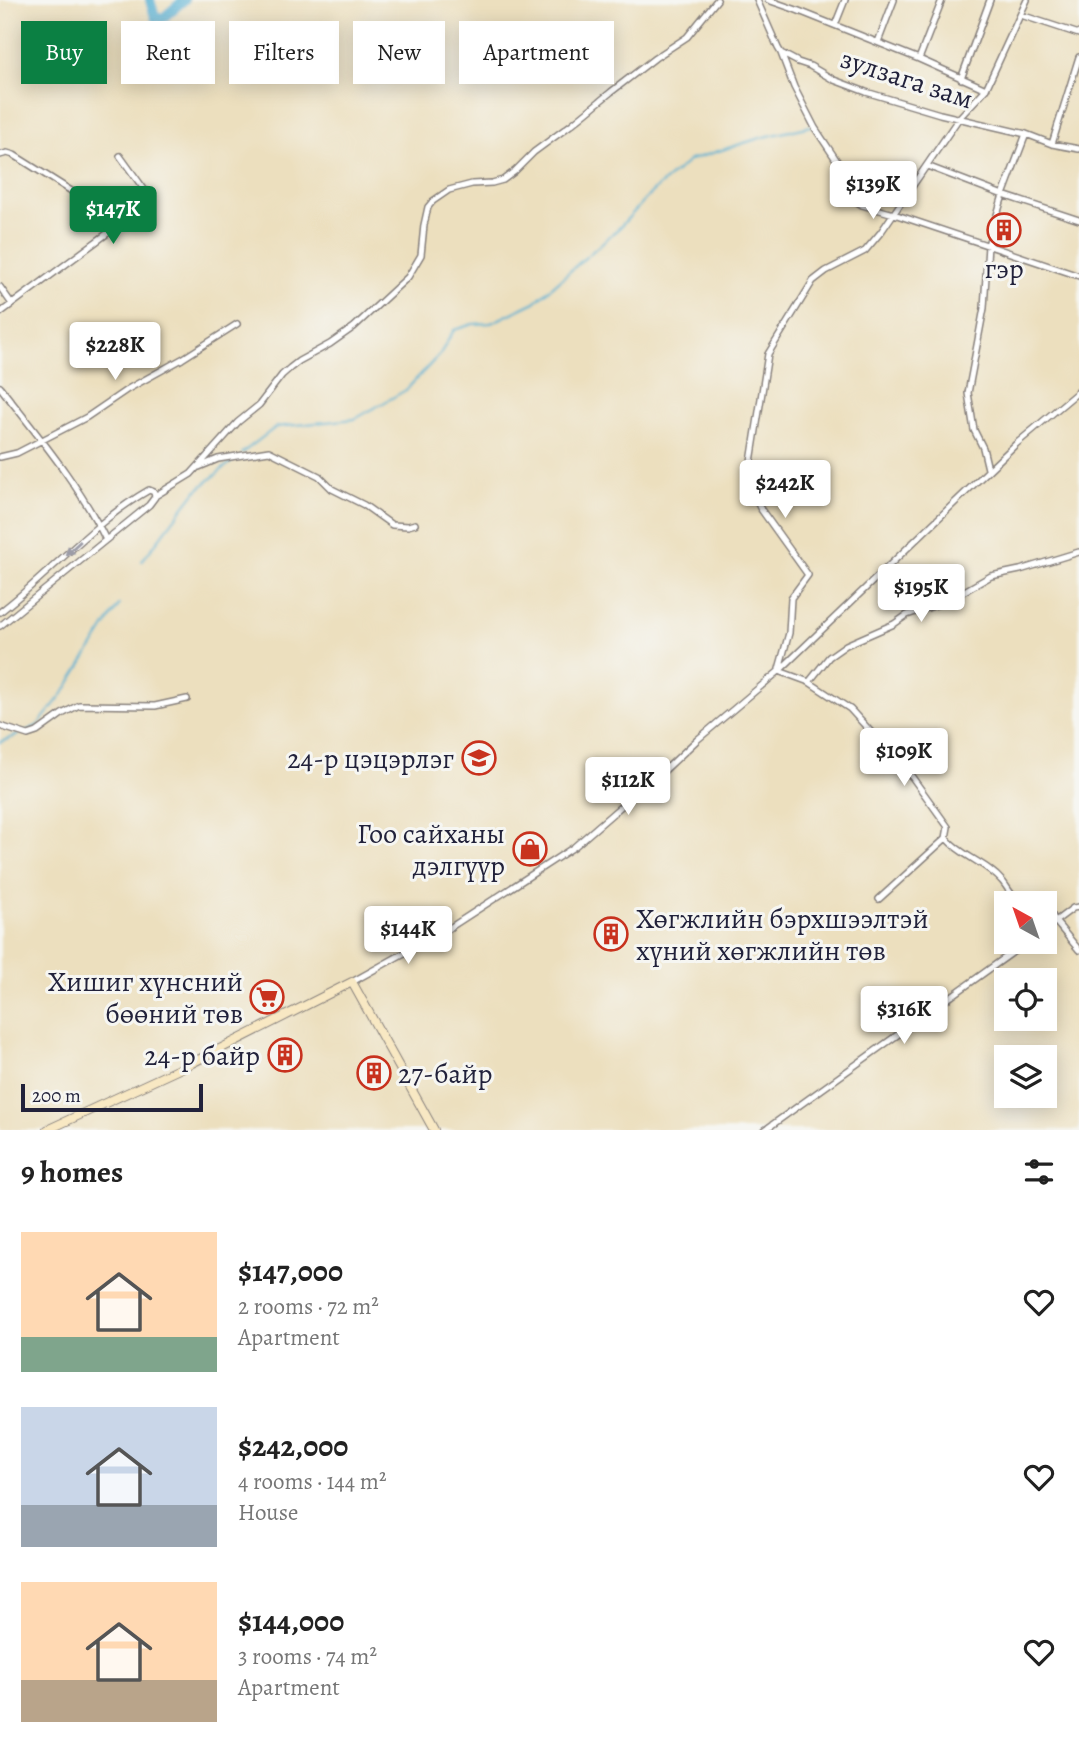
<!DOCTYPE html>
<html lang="en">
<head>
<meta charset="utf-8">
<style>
	:root { --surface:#fff; --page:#f2f2f2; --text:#222; --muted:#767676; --accent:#0b8043 }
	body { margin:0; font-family:Alegreya,serif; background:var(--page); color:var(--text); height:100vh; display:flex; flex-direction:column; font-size:26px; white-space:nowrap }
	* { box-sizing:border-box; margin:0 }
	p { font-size:23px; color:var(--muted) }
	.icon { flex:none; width:38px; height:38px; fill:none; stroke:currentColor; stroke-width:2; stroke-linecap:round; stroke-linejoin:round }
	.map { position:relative; height:1130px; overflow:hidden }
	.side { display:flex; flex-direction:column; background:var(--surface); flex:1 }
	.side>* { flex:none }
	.hud { position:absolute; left:21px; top:21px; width:700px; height:63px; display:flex; gap:14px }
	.needle { width:46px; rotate:320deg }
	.controls { position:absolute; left:994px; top:891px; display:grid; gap:14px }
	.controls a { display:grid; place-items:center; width:63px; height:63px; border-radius:0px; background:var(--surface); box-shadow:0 4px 18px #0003; font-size:35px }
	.scale { position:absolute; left:21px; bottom:18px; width:182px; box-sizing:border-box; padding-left:7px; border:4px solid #22223b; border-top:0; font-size:19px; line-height:24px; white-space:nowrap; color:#22223b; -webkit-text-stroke:5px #f6f6f2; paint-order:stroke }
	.price { position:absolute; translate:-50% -60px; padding:0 16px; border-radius:7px; background:#fff; color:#222; font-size:23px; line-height:46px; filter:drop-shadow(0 2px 4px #0008) }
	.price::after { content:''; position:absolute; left:50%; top:42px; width:21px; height:16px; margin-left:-10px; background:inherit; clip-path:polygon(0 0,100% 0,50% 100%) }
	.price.on { background:var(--accent); color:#fff }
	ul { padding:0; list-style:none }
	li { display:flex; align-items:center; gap:21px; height:175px; padding:0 21px }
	li span { display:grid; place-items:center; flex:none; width:196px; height:140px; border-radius:0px; color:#555 }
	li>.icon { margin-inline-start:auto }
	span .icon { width:84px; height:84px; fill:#fffc; stroke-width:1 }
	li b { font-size:30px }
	h2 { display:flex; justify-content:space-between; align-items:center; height:84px; padding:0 21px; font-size:30px }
	.tag { padding:0 24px; border-radius:0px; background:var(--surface); box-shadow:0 4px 18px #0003; font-size:24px; line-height:63px }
	.tag.on { background:var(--accent); color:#fff }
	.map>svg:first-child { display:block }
</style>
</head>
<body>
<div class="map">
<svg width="1079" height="1130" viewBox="0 0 1079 1130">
	<rect width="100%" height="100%" fill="#f6f6f2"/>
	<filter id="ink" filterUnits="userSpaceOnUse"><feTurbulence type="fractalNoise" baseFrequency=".0143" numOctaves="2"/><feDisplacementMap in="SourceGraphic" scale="14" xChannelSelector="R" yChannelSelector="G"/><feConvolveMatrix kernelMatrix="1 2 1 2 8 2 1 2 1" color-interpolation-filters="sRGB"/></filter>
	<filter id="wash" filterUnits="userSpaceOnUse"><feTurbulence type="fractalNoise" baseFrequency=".00686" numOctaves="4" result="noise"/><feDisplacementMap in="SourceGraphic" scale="28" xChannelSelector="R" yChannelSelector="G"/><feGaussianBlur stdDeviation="1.57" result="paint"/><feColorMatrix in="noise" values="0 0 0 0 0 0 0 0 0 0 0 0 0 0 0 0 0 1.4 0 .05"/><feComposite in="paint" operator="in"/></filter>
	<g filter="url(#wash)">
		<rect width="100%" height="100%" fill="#ecdfbe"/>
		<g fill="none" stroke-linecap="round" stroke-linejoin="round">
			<!-- stream -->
			<path stroke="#55afd2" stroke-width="2" d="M242,453L276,427L355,419L406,390L440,354L454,330L473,324L491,323L535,302L620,227L653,191L690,160L760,138L811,126
				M142,561L196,491L235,459
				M24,732L37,726L65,691L119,605
				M0,742L18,735"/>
			<!-- river -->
			<path stroke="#55afd2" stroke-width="10" d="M150,0L155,17L163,18L184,0"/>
		</g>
	</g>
	<g filter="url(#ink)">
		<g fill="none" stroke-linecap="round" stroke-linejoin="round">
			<defs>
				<path id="street" d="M757,0L778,48L781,53L798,62L810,66L834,80L866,92L940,114L1026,134L1052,144L1079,149
					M768,0L794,9L919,59L986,89
					M1021,15L1079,34
					M835,25L845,0
					M878,42L894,0
					M781,53L794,87L815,128L839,164L848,194L854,200L862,205L894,214L1079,276
					M919,59L942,0
					M961,79L990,0
					M1052,144L1079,57
					M0,155L7,153L14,155L73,192
					M927,166L1003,195L1079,220
					M0,287L12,304
					M0,313L147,204L149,196L120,156
					M0,387C38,436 79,484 106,540
					M0,457L17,453L87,417L128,389L182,359L237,324
					M199,467L218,459L269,451L319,476L332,489L364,505L392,525L408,526L415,524
					M988,469L983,448L974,430L968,393L984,308L988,245L1003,195L1026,134
					M155,496L191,474L238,422L259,405L282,375L290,368L299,361L330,344L354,327L408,277L421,255L424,225L428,207L433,201L449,190L472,184L492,183L503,180L515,171L534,152L572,124L611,92L655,58L687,37L717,0
					M0,612C51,573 93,522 149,490L154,492L155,497L149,505L0,626
					M779,669L789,633L791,598L808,575L760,508L748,481L768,354L813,281L826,271L865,251L881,232L959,118L986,89L1027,0
					M779,671L809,682L829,657L846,645L894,624L907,615L945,602L991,576L1020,570L1079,552
					M809,682L850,709L912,777L948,827L946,838L879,899
					M0,726L28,735L37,732L62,714L79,705L155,706L187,699
					M946,838C962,857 986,862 1003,882C1010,891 1012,898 1021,903
					M1045,912L1052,915L1055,921L1079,950
					M1045,929L1073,908L1079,907
					M352,982L451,927L574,847L641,789L664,771L697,740L779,671L1016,444L1079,391
					M765,1130L1027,942"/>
				<path id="secondary" d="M47,1130L192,1063L352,982L434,1130"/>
			</defs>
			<!-- street casing -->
			<use href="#street" stroke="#87807c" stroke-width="8"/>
			<!-- secondary casing -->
			<use href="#secondary" stroke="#87807c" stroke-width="10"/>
			<!-- street -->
			<use href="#street" stroke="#fff" stroke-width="5"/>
			<!-- secondary -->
			<use href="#secondary" stroke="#f8e8c3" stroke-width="8"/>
		</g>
		<!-- one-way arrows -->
		<defs><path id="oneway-solid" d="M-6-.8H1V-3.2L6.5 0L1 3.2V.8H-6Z" transform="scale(1.75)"/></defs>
		<use fill="#9c9ca7" href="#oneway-solid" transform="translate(73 548) rotate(138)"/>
	</g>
	<!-- icons -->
	<defs>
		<symbol id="building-ring" viewBox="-11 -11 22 22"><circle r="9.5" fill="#f6f6f2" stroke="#c8321e" stroke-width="1.5"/><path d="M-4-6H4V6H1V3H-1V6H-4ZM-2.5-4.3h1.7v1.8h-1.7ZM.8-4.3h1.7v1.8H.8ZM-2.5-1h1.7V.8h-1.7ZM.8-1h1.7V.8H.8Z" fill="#c8321e"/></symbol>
		<symbol id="school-ring" viewBox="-11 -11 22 22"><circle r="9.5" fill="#f6f6f2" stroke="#c8321e" stroke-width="1.5"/><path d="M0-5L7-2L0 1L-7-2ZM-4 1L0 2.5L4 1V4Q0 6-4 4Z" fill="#c8321e"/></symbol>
		<symbol id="shop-ring" viewBox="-11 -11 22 22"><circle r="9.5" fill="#f6f6f2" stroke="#c8321e" stroke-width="1.5"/><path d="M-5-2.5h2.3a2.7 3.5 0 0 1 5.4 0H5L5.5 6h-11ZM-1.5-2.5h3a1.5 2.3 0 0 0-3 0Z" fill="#c8321e"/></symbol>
		<symbol id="supermarket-ring" viewBox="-11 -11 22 22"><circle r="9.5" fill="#f6f6f2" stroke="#c8321e" stroke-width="1.5"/><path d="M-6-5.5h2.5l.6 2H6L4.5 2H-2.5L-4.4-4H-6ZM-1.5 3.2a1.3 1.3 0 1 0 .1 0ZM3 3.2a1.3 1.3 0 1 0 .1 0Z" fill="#c8321e"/></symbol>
	</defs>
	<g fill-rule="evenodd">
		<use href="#building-ring" x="985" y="211" width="38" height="38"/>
		<use href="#school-ring" x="460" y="739" width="38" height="38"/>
		<use href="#shop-ring" x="511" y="830" width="38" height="38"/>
		<use href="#building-ring" x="592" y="915" width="38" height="38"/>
		<use href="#supermarket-ring" x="248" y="978" width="38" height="38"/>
		<use href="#building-ring" x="266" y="1036" width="38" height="38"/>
		<use href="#building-ring" x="355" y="1054" width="38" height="38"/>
	</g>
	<g text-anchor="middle" stroke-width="6" stroke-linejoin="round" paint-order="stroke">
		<!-- street labels -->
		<g font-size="28" fill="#22223b" stroke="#f6f6f2">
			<text transform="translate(907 78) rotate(18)" y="10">зулзага зам</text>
		</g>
		<!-- poi labels -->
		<g font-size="28" fill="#22223b" stroke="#f6f6f2" text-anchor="end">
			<text x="1004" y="278" text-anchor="middle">гэр</text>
			<text x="454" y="768">24-р цэцэрлэг</text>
			<text x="505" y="843">Гоо сайханы<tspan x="505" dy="32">дэлгүүр</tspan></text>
			<text x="636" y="928" text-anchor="start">Хөгжлийн бэрхшээлтэй<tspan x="636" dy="32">хүний хөгжлийн төв</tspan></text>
			<text x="243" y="991">Хишиг хүнсний<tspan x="243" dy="32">бөөний төв</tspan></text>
			<text x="260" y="1065">24-р байр</text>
			<text x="398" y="1083" text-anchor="start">27-байр</text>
		</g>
	</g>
</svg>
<div class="controls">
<a><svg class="needle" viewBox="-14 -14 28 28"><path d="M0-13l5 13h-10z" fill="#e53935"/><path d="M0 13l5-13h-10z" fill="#767676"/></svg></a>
<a><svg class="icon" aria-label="locate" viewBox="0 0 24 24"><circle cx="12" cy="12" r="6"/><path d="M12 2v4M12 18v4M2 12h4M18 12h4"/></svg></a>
<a><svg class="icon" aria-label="layers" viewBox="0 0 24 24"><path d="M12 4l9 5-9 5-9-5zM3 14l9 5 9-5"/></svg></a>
</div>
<div class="scale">200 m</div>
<b class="price" style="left:873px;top:221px">$139K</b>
<b class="price on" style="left:113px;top:246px">$147K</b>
<b class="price" style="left:115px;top:382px">$228K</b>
<b class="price" style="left:785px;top:520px">$242K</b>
<b class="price" style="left:921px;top:624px">$195K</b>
<b class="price" style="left:904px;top:788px">$109K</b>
<b class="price" style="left:628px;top:817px">$112K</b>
<b class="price" style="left:408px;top:966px">$144K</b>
<b class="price" style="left:904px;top:1046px">$316K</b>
<div class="hud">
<a class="tag on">Buy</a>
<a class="tag">Rent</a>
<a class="tag">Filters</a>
<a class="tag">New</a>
<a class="tag">Apartment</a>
</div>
</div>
<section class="side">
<h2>9 homes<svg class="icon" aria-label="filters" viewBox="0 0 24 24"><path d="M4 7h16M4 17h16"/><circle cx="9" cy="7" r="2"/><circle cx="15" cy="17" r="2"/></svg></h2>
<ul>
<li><span style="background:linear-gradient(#ffd9b3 75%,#7fa58c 0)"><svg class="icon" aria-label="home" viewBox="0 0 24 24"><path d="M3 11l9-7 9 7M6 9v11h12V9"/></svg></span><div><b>$147,000</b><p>2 rooms · 72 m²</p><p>Apartment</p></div><svg class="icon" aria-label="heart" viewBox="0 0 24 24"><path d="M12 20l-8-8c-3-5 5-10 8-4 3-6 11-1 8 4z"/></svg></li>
<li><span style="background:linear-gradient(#c9d6e8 70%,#9aa5b1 0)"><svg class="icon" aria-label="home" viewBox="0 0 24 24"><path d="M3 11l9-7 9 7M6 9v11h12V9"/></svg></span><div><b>$242,000</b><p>4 rooms · 144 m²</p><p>House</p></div><svg class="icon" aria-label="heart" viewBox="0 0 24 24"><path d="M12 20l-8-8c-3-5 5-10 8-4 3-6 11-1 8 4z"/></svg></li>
<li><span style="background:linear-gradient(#ffd9b3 70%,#b9a48a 0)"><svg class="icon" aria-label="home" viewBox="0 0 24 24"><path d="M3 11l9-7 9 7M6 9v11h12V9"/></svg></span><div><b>$144,000</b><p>3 rooms · 74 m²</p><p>Apartment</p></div><svg class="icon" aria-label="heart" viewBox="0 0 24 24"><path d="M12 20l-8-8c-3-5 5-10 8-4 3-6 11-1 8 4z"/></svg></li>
</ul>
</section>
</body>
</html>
